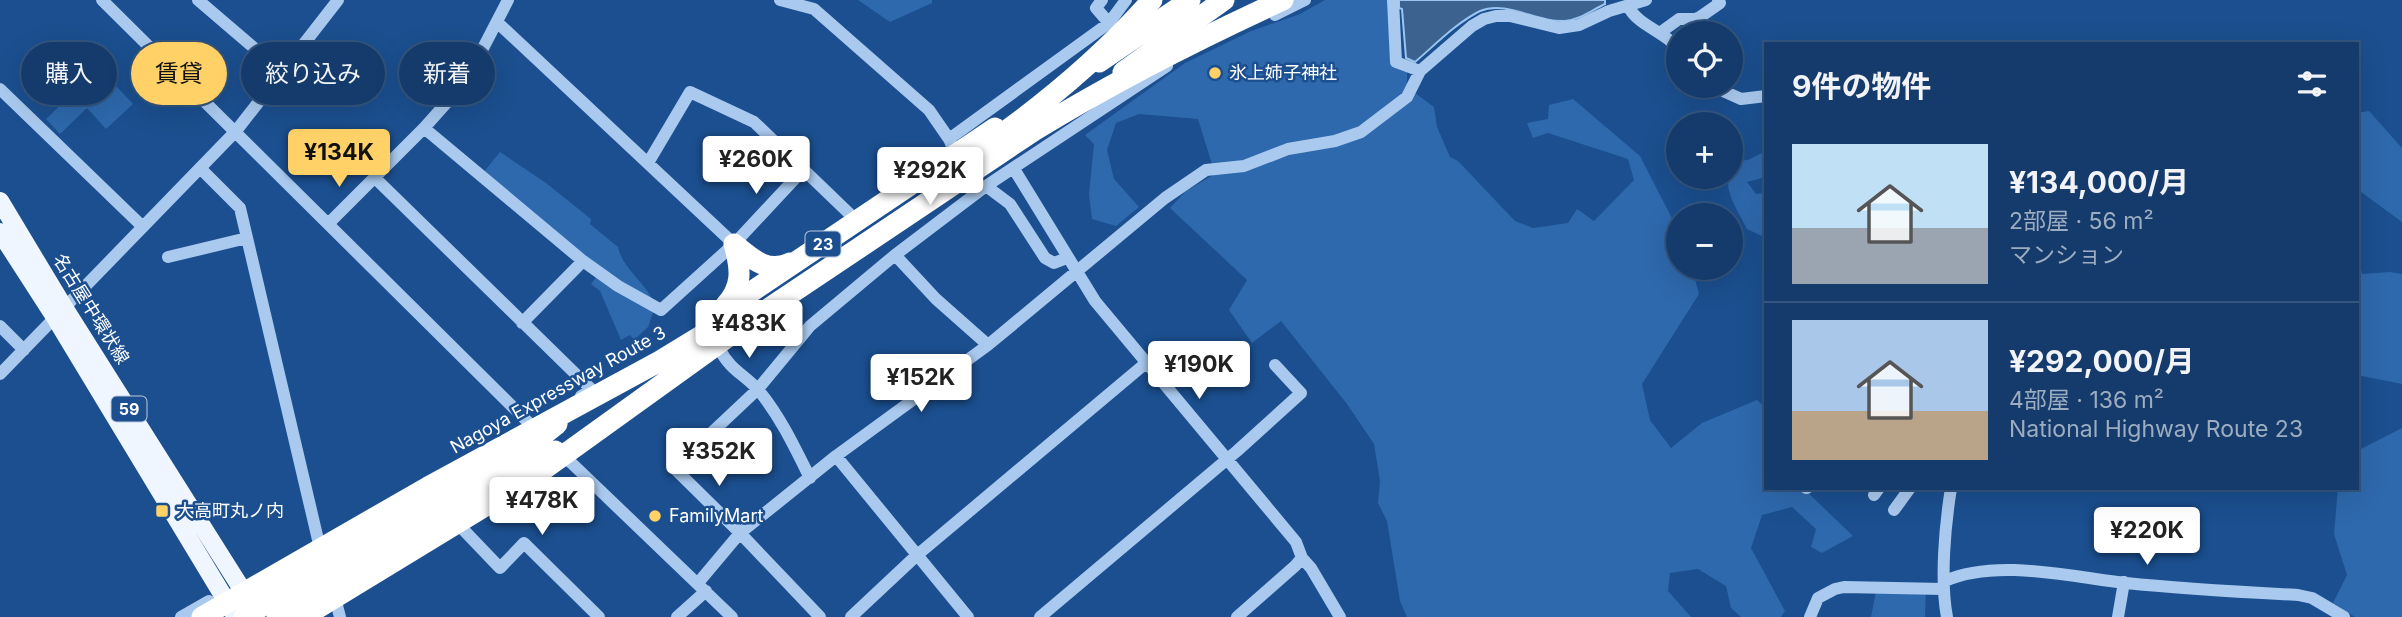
<!DOCTYPE html>
<html lang="ja">
<head>
<meta charset="utf-8">
<style>
	:root { --surface:#143b6b; --page:#214673; --text:#f1f3f6; --muted:#9dadc1; --line:#33557e; --accent:#ffd166 }
	body { margin:0; font-family:Inter,"Noto Sans JP",sans-serif; background:var(--page); color:var(--text); height:100vh; display:flex; flex-direction:column; font-size:26px; white-space:nowrap }
	* { box-sizing:border-box; margin:0 }
	p { font-size:23px; color:var(--muted) }
	.icon { flex:none; width:38px; height:38px; fill:none; stroke:currentColor; stroke-width:2; stroke-linecap:round; stroke-linejoin:round }
	.map { position:relative; flex:1; overflow:hidden }
	.side { position:absolute; left:1764px; top:42px; width:595px; height:448px; display:flex; flex-direction:column; background:var(--surface); border-radius:0px; box-shadow:0 7px 28px #0002,0 0 0 2px var(--line) }
	.side>* { flex:none }
	.hud { position:absolute; left:21px; top:42px; width:665px; height:63px; display:flex; gap:14px }
	.controls { position:absolute; left:1666px; top:21px; display:grid; gap:14px }
	.controls a { display:grid; place-items:center; width:77px; height:77px; border-radius:50%; background:var(--surface); box-shadow:0 7px 28px #0002,0 0 0 2px var(--line); font-size:35px }
	.price { position:absolute; translate:-50% -60px; padding:0 16px; border-radius:7px; background:#fff; color:#222; font-size:23px; line-height:46px; filter:drop-shadow(0 2px 4px #0008) }
	.price::after { content:''; position:absolute; left:50%; top:42px; width:21px; height:16px; margin-left:-10px; background:inherit; clip-path:polygon(0 0,100% 0,50% 100%) }
	.price.active { background:var(--accent); color:#111 }
	ul { padding:0; list-style:none }
	li { display:flex; align-items:center; gap:21px; height:175px; padding:0 28px }
	li+li { border-top:2px solid var(--line) }
	li span { display:grid; place-items:center; flex:none; width:196px; height:140px; border-radius:0px; color:#555 }
	li>.icon { margin-inline-start:auto }
	span .icon { width:84px; height:84px; fill:#fffc; stroke-width:1 }
	li b { font-size:30px }
	h2 { display:flex; justify-content:space-between; align-items:center; height:84px; padding:0 28px; font-size:30px }
	.chip { padding:0 24px; border-radius:32px; background:var(--surface); box-shadow:0 7px 28px #0002,0 0 0 2px var(--line); font-size:24px; line-height:63px }
	.chip.active { background:var(--accent); color:#111 }
	.map>svg:first-child { display:block }
</style>
</head>
<body>
<div class="map">
<svg width="2402" height="617" viewBox="0 0 2402 617">
	<rect width="100%" height="100%" fill="#1b4f8f"/>
	<!-- green -->
	<path fill="#2e69ad" d="M858,0H932V3L890,22Z
		M1325,0H1388L1391,63L1407,69V87L1434,107L1437,127L1450,157L1458,161L1515,221L1533,228L1568,223L1577,209L1594,221L1634,180L1628,159L1548,133L1533,138L1527,123L1548,119L1549,105L1573,99L1640,156L1678,230V268H1692L1699,294L1642,384L1650,420L1671,448L1702,423L1757,400L1766,408V488H1803L1853,536L1822,553L1811,547L1816,529L1792,507L1762,515L1751,548L1785,611L1781,617H1741L1731,608L1726,586L1698,569L1670,573L1668,591L1691,617H1407L1400,601L1387,521L1378,503L1380,481L1374,444L1347,404L1281,321L1252,343L1229,310L1247,280L1170,208L1186,191L1215,174L1198,119L1139,114L1116,123L1107,150L1114,179L1139,207L1116,226L1092,219L1089,194L1094,144L1085,135L1185,63L1251,31L1300,14Z
		M99,68L133,104L106,129L87,108L60,134L46,119Z
		M2369,111L2402,148V222L2357,189V113Z
		M1766,151V173L1762,178L1747,182L1756,194L1766,193V264L1764,237L1747,229C1739,212 1726,196 1728,177H1731V161L1748,160Z
		M500,152L546,183L591,219L590,224L618,247C622,268 646,283 654,303L619,284L483,173Z
		M2357,249L2362,274L2390,272L2402,274V384L2357,375Z
		M597,276L654,310L648,327L634,340L630,335L621,340L600,291L591,284Z
		M2402,428V617H2355L2333,603L2347,575L2334,534L2338,488H2357V451Z
		M1926,588L1925,617H1871L1876,591Z"/>
	<!-- water -->
	<path fill="#3c6290" stroke="#9cc4f0" stroke-width="2" d="M1399,0H1605V4C1592,10 1579,20 1565,21C1537,23 1507,0 1480,11C1456,23 1435,45 1415,62L1406,58L1402,9L1399,8Z"/>
	<g fill="none" stroke-linecap="round" stroke-linejoin="round">
		<!-- minor -->
		<path stroke="#a9c9ee" stroke-width="12" d="M102,0L537,431
			M198,0L281,71
			M780,0L814,9L929,110L949,139L955,153
			M1102,0L1096,8L1109,23
			M1393,0L1396,62L1420,71
			M1628,6C1638,26 1664,31 1678,48
			M1275,15L1305,0
			M497,22L734,244
			M1661,32L1679,19H1695L1700,17L1720,3L1718,0
			M1712,86L1741,99L1766,96
			M0,89L143,227
			M424,128L583,261L618,286L661,310L734,244L803,170
			M949,139L1109,23L1126,0
			M648,163L690,92L754,122L857,221
			M200,168L240,208L319,544
			M1014,169L1095,301L1296,542L1302,558L1311,568L1340,617
			M374,177L592,390L581,396
			M986,186L1010,204L1045,258L1054,263L1067,258
			M328,224L424,128L466,81L508,0
			M895,255L936,299L988,345
			M168,257L247,238
			M522,323L583,261
			M0,326L24,350
			M719,348C731,372 745,374 760,392C781,418 795,448 810,478
			M0,374L236,131L338,0
			M561,453L732,617
			M836,456L968,617
			M1806,488H1807
			M1874,495L1879,488
			M1894,510L1910,488
			M456,522L500,568L524,543L599,617
			M1945,581C1996,558 2072,577 2126,583C2183,589 2241,592 2298,595L2312,598L2344,617
			M698,583L740,533L836,456L988,345L1165,198L1206,170L1244,166L1288,149L1335,141L1361,132L1407,97L1420,71L1472,26L1484,19L1496,16H1510L1559,28L1579,25L1609,11L1646,0
			M334,594L340,617
			M181,617L209,601
			M677,617L706,591
			M820,617L740,533L674,468L758,389L810,326L895,255L986,186L1167,66
			M851,617L916,556L1146,363
			M1040,617L1237,451L1301,393L1275,365
			M1237,617L1295,566L1302,558
			M1810,617L1818,598L1835,589L1844,587L1943,589
			M1947,617C1940,580 1945,526 1951,488
			M2118,617L2124,582"/>
		<!-- major -->
		<path stroke="#f0f6ff" stroke-width="18" d="M0,201L65,309L250,602
			M0,232L56,319L236,617"/>
		<!-- highway -->
		<path stroke="#fff" stroke-width="21" d="M1099,62L1190,0
			M1123,72L1224,0
			M734,244C751,258 767,274 790,263
			M725,306C743,287 741,269 734,244
			M708,321L995,128
			M528,447L557,424
			M277,617L555,451"/>
		<!-- highway-bridge -->
		<path stroke="#fff" stroke-width="21" d="M972,155C1038,110 1099,60 1152,0
			M202,617L428,487L660,361L742,311
			M244,617L518,453
			M303,617L536,475L750,321L1035,130C1115,81 1198,39 1283,0"/>
	</g>
	<!-- markers -->
	<g fill="#ffd166" stroke="#1b4f8f" stroke-width="2.5">
		<circle cx="1215" cy="73" r="7"/>
		<rect x="155" y="504" width="14" height="14" rx="3.5"/>
		<circle cx="655" cy="516" r="7"/>
	</g>
	<g text-anchor="middle" stroke-width="5" stroke-linejoin="round" paint-order="stroke">
		<!-- shield labels -->
		<g fill="#1b4f8f" stroke="#bbcadd" stroke-width="2">
			<rect x="805.5" y="231.5" width="35" height="25" rx="5"/>
			<rect x="111.5" y="396.5" width="35" height="25" rx="5"/>
		</g>
		<g font-size="16" font-weight="bold" fill="#fff">
			<text x="823" y="250">23</text>
			<text x="129" y="415">59</text>
		</g>
		<!-- poi labels -->
		<g font-size="18" fill="#fff" stroke="#1b4f8f" text-anchor="start">
			<text x="1229" y="79">氷上姉子神社</text>
			<text x="176" y="517">大高町丸ノ内</text>
			<text x="669" y="522">FamilyMart</text>
		</g>
		<!-- street labels -->
		<g font-size="18" fill="#fff" stroke="#1b4f8f">
			<text transform="translate(91 309) rotate(58)" y="6">名古屋中環状線</text>
			<text transform="translate(558 390) rotate(-29)" y="6">Nagoya Expressway Route 3</text>
		</g>
	</g>
</svg>
<div class="controls">
<a><svg class="icon" aria-label="locate" viewBox="0 0 24 24"><circle cx="12" cy="12" r="6"/><path d="M12 2v4M12 18v4M2 12h4M18 12h4"/></svg></a>
<a>+</a>
<a>−</a>
</div>
<b class="price active" style="left:339px;top:189px">¥134K</b>
<b class="price" style="left:756px;top:196px">¥260K</b>
<b class="price" style="left:930px;top:207px">¥292K</b>
<b class="price" style="left:749px;top:360px">¥483K</b>
<b class="price" style="left:1199px;top:401px">¥190K</b>
<b class="price" style="left:921px;top:414px">¥152K</b>
<b class="price" style="left:719px;top:488px">¥352K</b>
<b class="price" style="left:542px;top:537px">¥478K</b>
<b class="price" style="left:2147px;top:567px">¥220K</b>
<div class="hud">
<a class="chip">購入</a>
<a class="chip active">賃貸</a>
<a class="chip">絞り込み</a>
<a class="chip">新着</a>
</div>
<section class="side">
<h2>9件の物件<svg class="icon" aria-label="filters" viewBox="0 0 24 24"><path d="M4 7h16M4 17h16"/><circle cx="9" cy="7" r="2"/><circle cx="15" cy="17" r="2"/></svg></h2>
<ul>
<li><span style="background:linear-gradient(#bfe0f5 60%,#9aa5b1 0)"><svg class="icon" aria-label="home" viewBox="0 0 24 24"><path d="M3 11l9-7 9 7M6 9v11h12V9"/></svg></span><div><b>¥134,000/月</b><p>2部屋 · 56 m²</p><p>マンション</p></div></li>
<li><span style="background:linear-gradient(#a9c7e8 65%,#b9a48a 0)"><svg class="icon" aria-label="home" viewBox="0 0 24 24"><path d="M3 11l9-7 9 7M6 9v11h12V9"/></svg></span><div><b>¥292,000/月</b><p>4部屋 · 136 m²</p><p>National Highway Route 23</p></div></li>
</ul>
</section>
</div>
</body>
</html>
